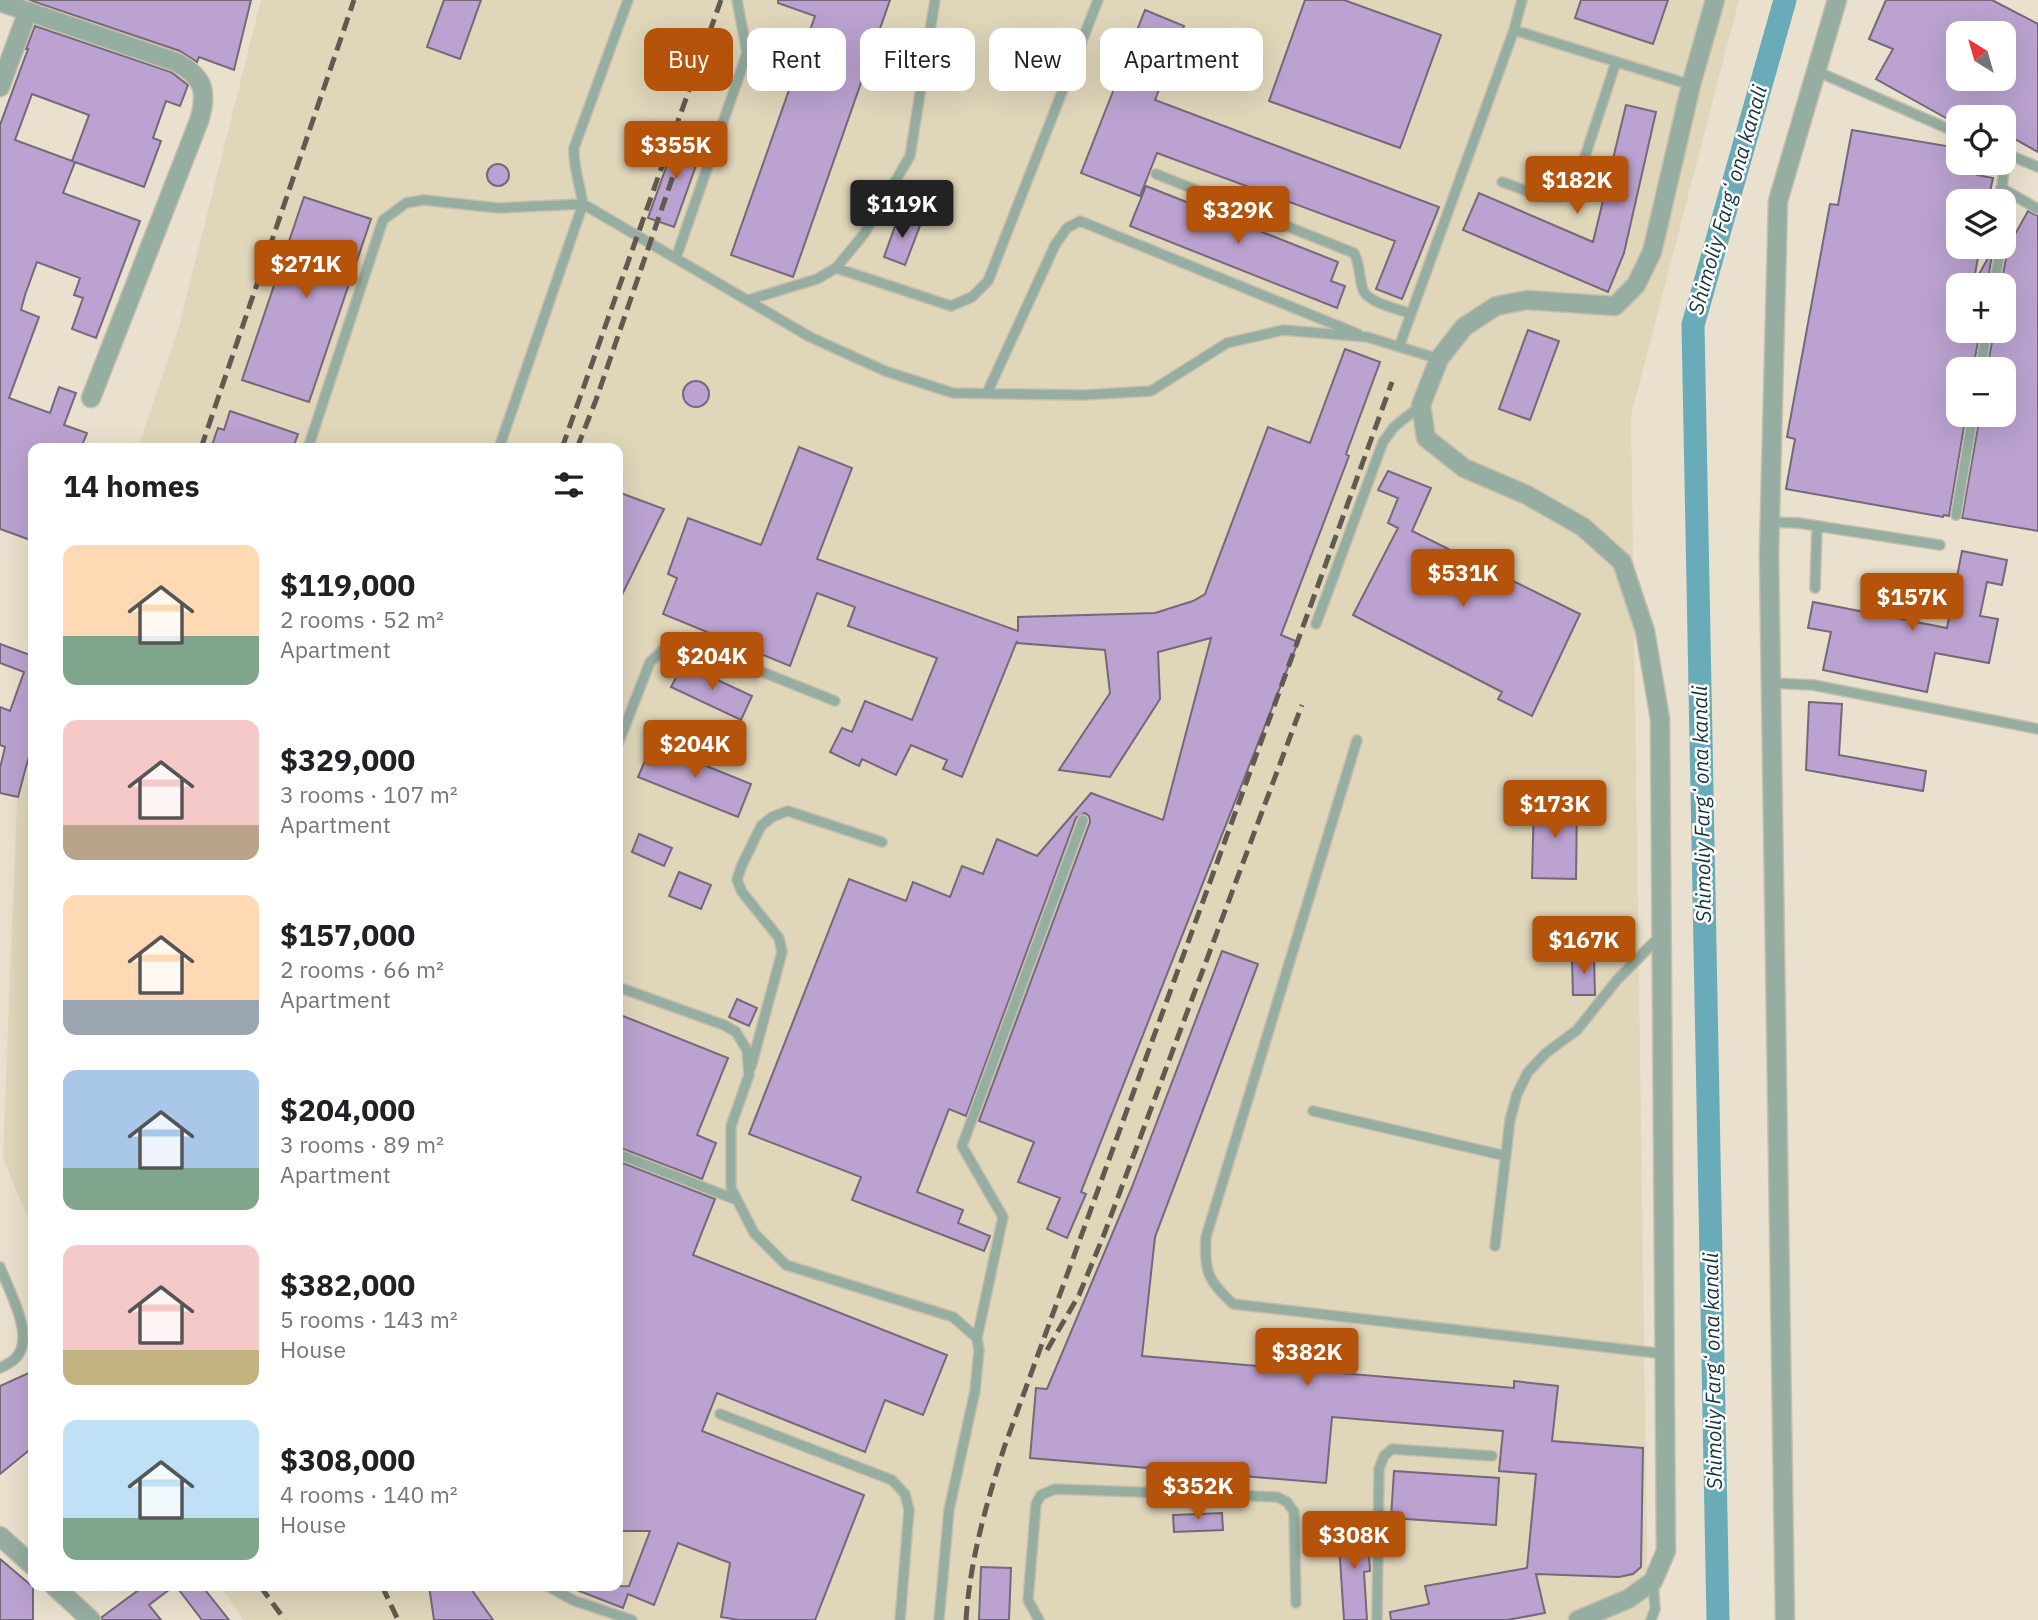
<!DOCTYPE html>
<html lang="en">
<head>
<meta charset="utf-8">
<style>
	:root { --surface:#fff; --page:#f2f2f2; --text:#202124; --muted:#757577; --accent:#b45309 }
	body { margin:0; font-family:"IBM Plex Sans",sans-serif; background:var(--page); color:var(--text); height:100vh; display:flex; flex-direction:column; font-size:26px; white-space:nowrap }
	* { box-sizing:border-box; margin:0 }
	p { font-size:23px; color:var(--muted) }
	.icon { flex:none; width:38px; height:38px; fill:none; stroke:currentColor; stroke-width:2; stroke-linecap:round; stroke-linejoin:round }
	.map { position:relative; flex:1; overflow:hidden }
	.sheet { position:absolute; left:28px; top:443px; width:595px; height:1148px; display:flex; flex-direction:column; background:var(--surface); border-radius:14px; box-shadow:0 7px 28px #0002 }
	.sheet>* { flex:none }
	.guide { position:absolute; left:644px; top:28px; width:665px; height:63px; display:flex; gap:14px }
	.needle { width:46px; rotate:323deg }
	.buttons { position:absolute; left:1946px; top:21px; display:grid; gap:14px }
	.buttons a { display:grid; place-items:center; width:70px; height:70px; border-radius:14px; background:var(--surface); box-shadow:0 7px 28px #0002; font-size:35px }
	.price { position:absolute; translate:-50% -60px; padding:0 16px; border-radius:7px; background:var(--accent); color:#fff; font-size:23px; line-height:46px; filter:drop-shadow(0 2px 4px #0008) }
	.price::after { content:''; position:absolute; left:50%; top:42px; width:21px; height:16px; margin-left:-10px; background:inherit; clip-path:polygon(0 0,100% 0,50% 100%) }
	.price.current { background:#222; color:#fff }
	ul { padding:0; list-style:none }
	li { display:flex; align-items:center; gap:21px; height:175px; padding:0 35px }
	li span { display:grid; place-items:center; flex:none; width:196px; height:140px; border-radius:14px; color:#555 }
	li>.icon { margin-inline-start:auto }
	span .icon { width:84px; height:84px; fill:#fffc; stroke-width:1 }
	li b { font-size:30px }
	h2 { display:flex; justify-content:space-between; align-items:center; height:84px; padding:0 35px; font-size:30px }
	.pill { padding:0 24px; border-radius:14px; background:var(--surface); box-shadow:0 7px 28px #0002; font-size:24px; line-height:63px }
	.pill.current { background:var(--accent); color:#fff }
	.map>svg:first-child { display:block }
</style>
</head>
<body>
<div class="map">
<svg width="2038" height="1620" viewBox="0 0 2038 1620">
	<rect width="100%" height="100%" fill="#e9e1cd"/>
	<!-- built -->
	<path fill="#e0d6ba" d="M261,0H1739L1631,416L1648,1620H244L220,1586H618V448H138L179,326Z
		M33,753V1232L3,1157L17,801Z"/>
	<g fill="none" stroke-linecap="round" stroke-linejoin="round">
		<!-- canal -->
		<path stroke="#6aabba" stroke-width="23" d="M1718,1620L1693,325L1785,0"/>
	</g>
	<!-- building -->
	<path fill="#bba2d0" stroke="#73697a" stroke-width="2" fill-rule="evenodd" d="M29,0H251L234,70L199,57L197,62L180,51Z
		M444,0H481L460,59L427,47Z
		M778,0H890L793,277L731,255L815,16L778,3Z
		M1305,0H1344L1441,35L1400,148L1269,101Z
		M1581,0H1668L1653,44L1575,18Z
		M1886,0H1992L2038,24V152L2004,133V117H1974L1962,110L1955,123L1876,79L1893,49L1869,39ZM1958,33H2004V79H1958Z
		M1145,10L1184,26L1155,100L1439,207L1402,299L1376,289L1395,241L1157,153L1140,196L1081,173Z
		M35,26L171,72L188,85L180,106L166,101L153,138L161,141L144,187L72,161L75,162L63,193L140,221L96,338L72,329L83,298L74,295L80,278L37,262L25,295L21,310L39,317L9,398L50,413L59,387L76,393L64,425L87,433L81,448H33V541L0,529V125L28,49H26ZM32,94L89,115L72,161L15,140Z
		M1626,105L1656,112L1624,253L1608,292L1463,230L1479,193L1593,242Z
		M1852,130L1958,148V163H1980L1977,175L1993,178L1988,201H1958V247H1980L1973,285H1958V331H1980L1973,369H1958V415H1966L1949,516L1944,515L1943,517L1786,489L1795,439L1787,437L1830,204L1838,205Z
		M678,134L704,143L674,227L648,218Z
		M487 175a11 11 0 1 1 22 0a11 11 0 1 1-22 0Z
		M1146,186L1338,262L1331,281L1345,286L1337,308L1130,226Z
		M304,197L371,219L309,402L242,380Z
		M2028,211L2038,216V531L1962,518L1980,415H2004V369H1987L1994,331H2004V285H2001L2008,247Z
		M899,215L921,223L905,265L884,257Z
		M1993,249L1987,285H1973Z
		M1528,330L1559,341L1530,420L1499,409Z
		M1345,349L1380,362L1346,454L1349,456L1281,635L1298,642L1081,1192L1086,1194L1067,1238L1047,1229L1060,1198L1018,1182L1034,1142L979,1121L1090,822L1089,816L1085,813L1076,818L966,1116L949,1109L917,1192L963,1210L958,1223L990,1236L984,1251L852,1200L861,1177L749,1134L849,879L906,901L913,882L950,897L962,866L983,874L997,839L1037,856L1091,793L1163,820L1211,638L1158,652L1160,699L1110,777L1059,770L1110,693L1105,650L1017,643V641L962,777L943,769L947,760L911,745L896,775L862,759L859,766L830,752L842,728L852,732L865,701L912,720L937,658L848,626L855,607L817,593L790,666L663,614L677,578L668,574L688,518L761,545L799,447L852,468L817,559L1018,631V617L1155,613L1193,601L1205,594L1268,427L1310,443Z
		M683 394a13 13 0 1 1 26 0a13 13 0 1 1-26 0Z
		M230,411L298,434L293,448H211L218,428L224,430Z
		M1388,471L1431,488L1412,531L1580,614L1532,716L1498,699L1502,692L1353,615L1398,528L1388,523L1398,498L1378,490Z
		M618,492L664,509L618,603Z
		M1962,551L2007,560L2002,585L1987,582L1980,616L1998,619L1989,663L1935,653L1927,692L1823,670L1831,632L1808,628L1813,602L1947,628Z
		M0,644L30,655L31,652L33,653V741L18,797L0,793V768L5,747L0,745V707L10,711L24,672L0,663Z
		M683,664L752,696L741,720L671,687Z
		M1809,702L1842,704L1839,755L1926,771L1923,791L1806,770Z
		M652,744L751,784L738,817L638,777Z
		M1534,801L1577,802L1576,879L1532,878Z
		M639,834L672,848L664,866L632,852Z
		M679,872L711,885L701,909L669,896Z
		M1222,951L1258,964L1155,1237L1142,1356L1514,1388V1381L1558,1386L1552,1441L1643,1448L1641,1567L1633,1574L1619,1577L1536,1574L1545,1613L1507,1620H1391L1390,1612L1429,1604L1425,1586L1527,1568L1536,1474L1499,1471L1503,1431L1332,1417L1326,1483L1030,1458L1036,1388L1047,1389L1132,1187Z
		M1572,958H1594L1595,995H1573Z
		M737,999L757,1008L749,1026L729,1017Z
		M618,1014L728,1058L697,1135L716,1143L702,1179L618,1147Z
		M618,1161L715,1199L693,1255L947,1355L923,1415L885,1400L865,1452L717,1393L702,1431L864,1495L815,1620H739L721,1617L730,1563L678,1543L654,1605L628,1594L623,1608L569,1587L629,1586L650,1531H618Z
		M33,1371V1447L0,1474V1386Z
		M1394,1471L1499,1478L1496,1525L1391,1518Z
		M1222,1513L1223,1530L1174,1532L1173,1515Z
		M1367,1527L1370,1571L1364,1572L1367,1620H1344L1338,1529Z
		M0,1559L33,1587V1620H0Z
		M981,1567L1011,1568L1009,1620H979Z
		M144,1586H174L149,1605L161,1620H102V1617Z
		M176,1586H202L229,1620H202Z
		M429,1586H469L493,1620H434Z"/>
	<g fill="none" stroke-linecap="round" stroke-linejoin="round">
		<defs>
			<path id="service" d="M628,0L574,148C573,166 580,185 583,204L810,337L885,371L953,393L1083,395L1151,391L1227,343L1283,330L1367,337L1439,359
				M1514,30L1691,85
				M1816,71L1958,133
				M2004,153L2038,167
				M1156,174L1354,253C1361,266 1359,283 1364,292C1372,304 1399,309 1411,314
				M1502,182C1527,190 1548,204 1573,193L1616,62
				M2001,188L2038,209
				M2001,201L2005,154
				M676,258L747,53L737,0
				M836,268L951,306L972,297L988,281L1098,0
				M1994,285L2001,247
				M748,300L817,279L836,268L864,234L910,156L935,0
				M1399,347L1514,30L1522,0
				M1980,369L1987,331
				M987,393L1055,245L1067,228L1080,221L1358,334
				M308,448L383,220L406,203L424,200L498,208L583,204L499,448
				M1956,515L1973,415
				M1769,522L1798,523L1940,545
				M1815,588L1817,526
				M1316,624L1383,442L1394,427L1420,406
				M1770,683L1813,685L2038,729
				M1357,740L1206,1237C1204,1273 1208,1280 1233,1304L1665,1354
				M618,744L650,662L665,648L692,644L835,701
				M618,987L724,1025L736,1032L747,1050L749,1075L731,1126V1188L754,1233L786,1265L953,1317L977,1338L979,1350L975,1391L949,1510L939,1620
				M751,1067L782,952L779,938L742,892L737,880L741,867L761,826L772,817L788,811L882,842
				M1313,1111L1506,1156
				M618,1154L737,1200
				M1495,1246L1510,1120L1517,1094L1528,1072L1546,1053L1577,1030L1617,980L1661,935
				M0,1267C8,1289 34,1334 18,1355C14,1362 7,1364 0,1368
				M977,1338L1003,1217L962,1146L1083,820
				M720,1414L892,1480L905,1494L909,1510L900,1620
				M547,1586L575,1601L632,1620
				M1039,1620L1028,1600L1036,1504L1041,1495L1055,1489L1277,1497L1287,1502L1294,1512L1296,1603
				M1377,1620L1379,1469L1384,1456L1392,1449L1492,1456
				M1651,1620L1655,1609L1653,1581"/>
			<path id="minor" d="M0,2L176,62C204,77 208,91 199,121L91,398
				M0,87L28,11
				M0,1536L33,1566
				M54,1586L91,1620
				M1578,1620L1628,1599L1653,1581L1666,1551L1660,719L1645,631L1622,562L1583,527L1527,495L1464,468L1426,438L1421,405L1439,359L1464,327L1496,306L1527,300L1615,306L1636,285L1652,252L1691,85L1715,0
				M1785,1620L1769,554L1778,201L1837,0"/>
		</defs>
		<!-- service casing -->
		<use href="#service" stroke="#c5beac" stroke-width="12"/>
		<!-- minor casing -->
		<use href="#minor" stroke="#c5beac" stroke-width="21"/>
		<!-- service -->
		<use href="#service" stroke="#96ada1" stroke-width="9"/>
		<!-- minor -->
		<use href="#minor" stroke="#96ada1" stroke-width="18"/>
		<!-- rail -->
		<path stroke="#5f5b50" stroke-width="5" stroke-dasharray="14 7" stroke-linecap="butt" d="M201,448L354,0
			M562,448L721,0
			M577,448L596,400L682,150
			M1047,1350L1079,1295L1103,1237L1302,705
			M260,1586L285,1620
			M382,1586L398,1620
			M966,1620C970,1560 986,1505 1004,1448L1392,382"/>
	</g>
	<g text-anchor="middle" stroke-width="5" stroke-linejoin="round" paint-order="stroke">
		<!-- water labels -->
		<g font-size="21" font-style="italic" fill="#13343b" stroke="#fff">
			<text transform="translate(1728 200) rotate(-74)" y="7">Shimoliy Fargʻona kanali</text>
			<text transform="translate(1702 804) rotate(-91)" y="7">Shimoliy Fargʻona kanali</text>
			<text transform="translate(1713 1371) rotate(-91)" y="7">Shimoliy Fargʻona kanali</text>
		</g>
	</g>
</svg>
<div class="buttons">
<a><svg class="needle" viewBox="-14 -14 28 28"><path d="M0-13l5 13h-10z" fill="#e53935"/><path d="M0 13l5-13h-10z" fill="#757577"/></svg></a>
<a><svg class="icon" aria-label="locate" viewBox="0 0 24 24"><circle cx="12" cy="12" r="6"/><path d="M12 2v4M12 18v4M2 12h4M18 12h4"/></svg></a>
<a><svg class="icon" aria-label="layers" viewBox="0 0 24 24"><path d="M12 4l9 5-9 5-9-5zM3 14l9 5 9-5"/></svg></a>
<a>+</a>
<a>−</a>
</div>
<b class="price" style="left:676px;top:181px">$355K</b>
<b class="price" style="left:1577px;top:216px">$182K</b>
<b class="price current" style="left:902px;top:240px">$119K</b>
<b class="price" style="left:1238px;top:246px">$329K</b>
<b class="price" style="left:306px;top:300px">$271K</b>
<b class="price" style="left:1463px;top:609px">$531K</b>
<b class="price" style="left:1912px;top:633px">$157K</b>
<b class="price" style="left:712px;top:692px">$204K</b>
<b class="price" style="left:695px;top:780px">$204K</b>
<b class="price" style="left:1555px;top:840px">$173K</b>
<b class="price" style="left:1584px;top:976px">$167K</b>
<b class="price" style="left:1307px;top:1388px">$382K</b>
<b class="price" style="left:1198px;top:1522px">$352K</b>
<b class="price" style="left:1354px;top:1571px">$308K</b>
<div class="guide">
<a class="pill current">Buy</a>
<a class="pill">Rent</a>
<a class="pill">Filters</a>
<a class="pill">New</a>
<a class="pill">Apartment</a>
</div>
<section class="sheet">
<h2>14 homes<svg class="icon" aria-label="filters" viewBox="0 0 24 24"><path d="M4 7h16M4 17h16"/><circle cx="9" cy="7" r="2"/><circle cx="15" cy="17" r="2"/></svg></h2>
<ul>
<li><span style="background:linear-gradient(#ffd9b3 65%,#7fa58c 0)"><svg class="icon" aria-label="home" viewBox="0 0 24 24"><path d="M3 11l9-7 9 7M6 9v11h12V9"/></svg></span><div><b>$119,000</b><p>2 rooms · 52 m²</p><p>Apartment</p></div></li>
<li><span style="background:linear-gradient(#f6c9c9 75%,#b9a48a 0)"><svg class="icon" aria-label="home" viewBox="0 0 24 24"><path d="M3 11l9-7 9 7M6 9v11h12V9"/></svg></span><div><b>$329,000</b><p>3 rooms · 107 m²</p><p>Apartment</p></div></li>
<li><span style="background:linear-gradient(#ffd9b3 75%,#9aa5b1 0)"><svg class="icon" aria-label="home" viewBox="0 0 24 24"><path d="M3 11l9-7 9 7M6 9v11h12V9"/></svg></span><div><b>$157,000</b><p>2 rooms · 66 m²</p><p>Apartment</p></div></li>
<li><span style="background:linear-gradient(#a9c7e8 70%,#7fa58c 0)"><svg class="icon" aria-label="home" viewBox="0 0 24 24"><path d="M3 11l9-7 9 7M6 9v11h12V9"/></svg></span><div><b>$204,000</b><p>3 rooms · 89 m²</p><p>Apartment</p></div></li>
<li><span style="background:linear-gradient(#f6c9c9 75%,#c2b280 0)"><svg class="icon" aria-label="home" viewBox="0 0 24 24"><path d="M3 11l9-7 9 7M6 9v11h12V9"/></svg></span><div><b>$382,000</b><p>5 rooms · 143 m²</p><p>House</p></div></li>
<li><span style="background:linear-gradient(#bfe0f5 70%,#7fa58c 0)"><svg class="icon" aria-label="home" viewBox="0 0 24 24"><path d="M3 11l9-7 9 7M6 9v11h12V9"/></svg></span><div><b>$308,000</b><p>4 rooms · 140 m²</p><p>House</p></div></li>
</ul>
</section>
</div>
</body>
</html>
